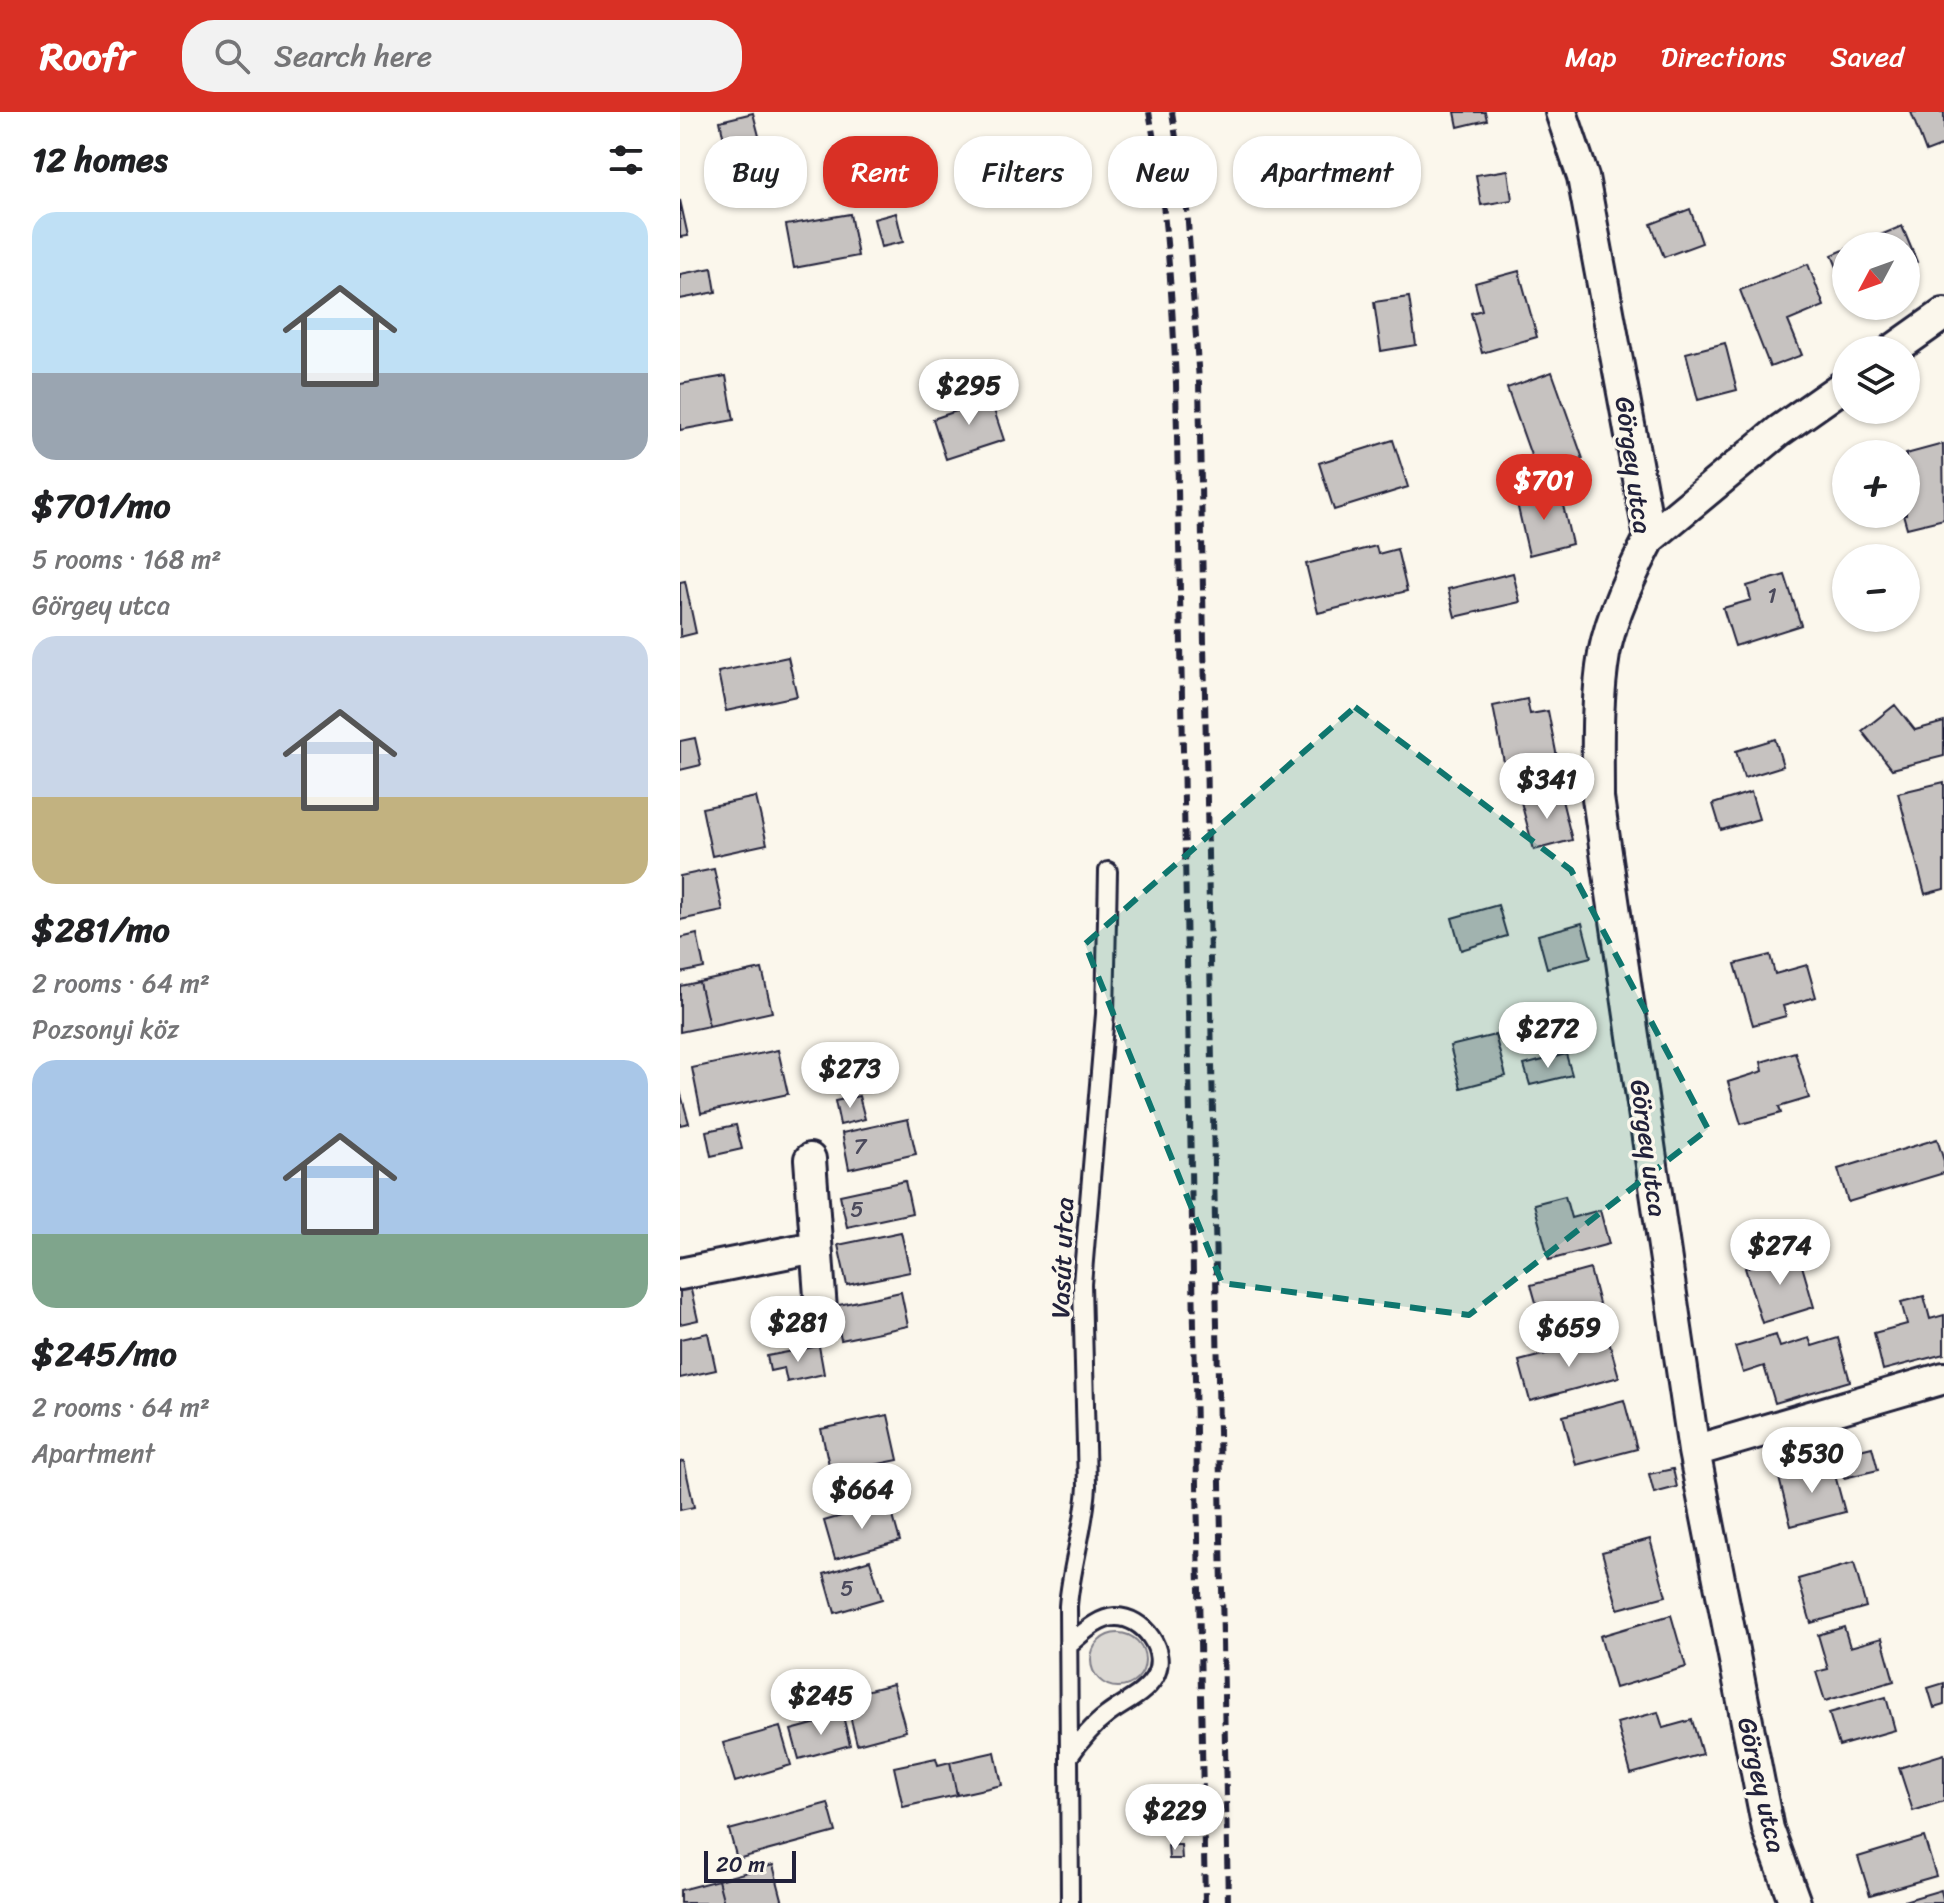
<!DOCTYPE html>
<html lang="en">
<head>
<meta charset="utf-8">
<style>
	:root { --surface:#fff; --page:#f2f2f2; --text:#202124; --muted:#757577; --accent:#d93025 }
	body { margin:0; font-family:Sriracha,sans-serif; background:var(--page); color:var(--text); height:100vh; display:flex; flex-direction:column; font-size:30px; white-space:nowrap }
	* { box-sizing:border-box; margin:0 }
	p { font-size:26px; color:var(--muted) }
	.icon { flex:none; width:44px; height:44px; fill:none; stroke:currentColor; stroke-width:2; stroke-linecap:round; stroke-linejoin:round }
	.map { position:relative; flex:1; overflow:hidden }
	.side { display:flex; flex-direction:column; background:var(--surface); width:680px }
	.side>* { flex:none }
	.hud { position:absolute; left:24px; top:24px; width:760px; height:72px; display:flex; gap:16px }
	.needle { width:52px; rotate:229deg }
	.fabs { position:absolute; left:1152px; top:120px; display:grid; gap:16px }
	.fabs a { display:grid; place-items:center; width:88px; height:88px; border-radius:50%; background:var(--surface); box-shadow:0 2px 6px #0004; font-size:40px }
	.scale { position:absolute; left:24px; bottom:20px; width:92px; box-sizing:border-box; padding-left:8px; border:4px solid #22223b; border-top:0; font-size:22px; line-height:28px; white-space:nowrap; color:#22223b; -webkit-text-stroke:6px #fbf7ec; paint-order:stroke }
	.price { position:absolute; translate:-50% -68px; padding:0 18px; border-radius:28px; background:#fff; color:#222; font-size:26px; line-height:52px; filter:drop-shadow(0 2px 4px #0008) }
	.price::after { content:''; position:absolute; left:50%; top:48px; width:24px; height:18px; margin-left:-12px; background:inherit; clip-path:polygon(0 0,100% 0,50% 100%) }
	.price.selected { background:var(--accent); color:#fff }
	ul { padding:0; list-style:none }
	li { display:grid; align-content:center; gap:16px; height:424px; padding:0 32px }
	li span { display:grid; place-items:center; height:248px; border-radius:24px; color:#555 }
	li>.icon { margin-inline-start:auto }
	span .icon { width:144px; height:144px; fill:#fffc; stroke-width:1 }
	li b { font-size:34px }
	h2 { display:flex; justify-content:space-between; align-items:center; height:96px; padding:0 32px; font-size:34px }
	.pill { padding:0 28px; border-radius:32px; background:var(--surface); box-shadow:0 2px 6px #0004; font-size:28px; line-height:72px }
	.pill.selected { background:var(--accent); color:#fff }
	header { display:flex; align-items:center; gap:48px; box-sizing:border-box; height:112px; padding:0 40px; background:var(--accent); color:#fff }
	header strong { font-size:38px }
	nav { display:flex; gap:44px; margin-inline-start:auto; font-size:28px }
	.search { width:560px; height:72px; background:var(--page); display:flex; align-items:center; gap:20px; box-sizing:border-box; padding:0 28px; border-radius:32px; color:var(--muted); font-size:30px }
	main { display:flex; flex:1; min-height:0 }
	.map>svg:first-child { display:block }
</style>
</head>
<body>
<header>
<strong>Roofr</strong>
<div class="search"><svg class="icon" aria-label="search" viewBox="0 0 24 24"><circle cx="10" cy="10" r="6"/><path d="M15 15l6 6"/></svg>Search here</div>
<nav><a>Map</a><a>Directions</a><a>Saved</a></nav>
</header>
<main>
<section class="side">
<h2>12 homes<svg class="icon" aria-label="filters" viewBox="0 0 24 24"><path d="M4 7h16M4 17h16"/><circle cx="9" cy="7" r="2"/><circle cx="15" cy="17" r="2"/></svg></h2>
<ul>
<li><span style="background:linear-gradient(#bfe0f5 65%,#9aa5b1 0)"><svg class="icon" aria-label="home" viewBox="0 0 24 24"><path d="M3 11l9-7 9 7M6 9v11h12V9"/></svg></span><div><b>$701/mo</b><p>5 rooms · 168 m²</p><p>Görgey utca</p></div></li>
<li><span style="background:linear-gradient(#c9d6e8 65%,#c2b280 0)"><svg class="icon" aria-label="home" viewBox="0 0 24 24"><path d="M3 11l9-7 9 7M6 9v11h12V9"/></svg></span><div><b>$281/mo</b><p>2 rooms · 64 m²</p><p>Pozsonyi köz</p></div></li>
<li><span style="background:linear-gradient(#a9c7e8 70%,#7fa58c 0)"><svg class="icon" aria-label="home" viewBox="0 0 24 24"><path d="M3 11l9-7 9 7M6 9v11h12V9"/></svg></span><div><b>$245/mo</b><p>2 rooms · 64 m²</p><p>Apartment</p></div></li>
</ul>
</section>
<div class="map">
<svg width="1264" height="1791" viewBox="0 0 1264 1791">
	<rect width="100%" height="100%" fill="#fbf7ec"/>
	<filter id="ink" filterUnits="userSpaceOnUse"><feTurbulence type="fractalNoise" baseFrequency=".0125" numOctaves="2"/><feDisplacementMap in="SourceGraphic" scale="16" xChannelSelector="R" yChannelSelector="G"/><feConvolveMatrix kernelMatrix="1 2 1 2 8 2 1 2 1" color-interpolation-filters="sRGB"/></filter>
	<g filter="url(#ink)">
		<!-- green -->
		<path fill="#dbd8d3" stroke="#7e7d87" stroke-width="2" d="M411 1548a27 27 0 1 1 54 0a27 27 0 1 1-54 0Z"/>
		<!-- building -->
		<path fill="#c6c2c0" stroke="#22223b" stroke-width="2" d="M775,0H805L807,8L778,15Z
			M1231,0H1264V33L1246,40Z
			M73,1L79,24L45,33L40,9Z
			M828,58L832,88L801,93L796,63Z
			M0,88L8,124L0,125Z
			M1010,97L1022,131L984,145L971,112Z
			M216,101L223,130L201,135L194,107Z
			M170,102L178,144L114,156L106,113Z
			M1222,114L1237,150L1226,154V134H1174Z
			M1166,137V177L1152,143Z
			M1128,152L1144,194L1108,209L1122,243L1090,255L1060,178Z
			M32,156L36,180L0,187V162Z
			M839,159L857,225L802,241L791,201L802,198L795,171Z
			M729,185L736,233L701,239L694,190Z
			M1045,231L1057,278L1018,288L1006,241Z
			M872,260L903,347L858,363L827,276Z
			M46,264L54,308L0,318V272Z
			M307,277L324,328L266,347L253,307L291,294L288,284Z
			M713,328L728,375L654,398L639,351Z
			M1263,332L1264,407L1227,416L1223,402H1226V342Z
			M879,376L892,432L849,443L836,387Z
			M696,434L698,442L717,437L727,479L638,501L626,452Z
			M833,461L840,490L775,505L768,477Z
			M1105,463L1121,513L1055,534L1043,496L1071,488L1067,474Z
			M5,469L16,521L0,525V470Z
			M108,545L117,584L46,599L38,560Z
			M847,587L850,602L868,599L881,666L829,676L813,594Z
			M1215,593L1235,618L1264,610V644L1212,657L1182,619Z
			M15,626L21,653L0,658V629Z
			M1095,627L1103,654L1064,666L1056,639Z
			M1264,670V777L1245,782L1218,681Z
			M880,680L892,728L854,738L841,690Z
			M1071,680L1079,707L1041,718L1033,692Z
			M76,685L87,732L32,744L22,696Z
			M34,757L43,799L0,808V764Z
			M818,793L827,824L781,838L772,806Z
			M902,811L911,845L867,856L858,823Z
			M17,822L24,856L0,861V826Z
			M1090,843L1095,862L1127,853L1136,885L1103,894L1106,904L1073,913L1055,852Z
			M82,857L92,900L29,914L19,870Z
			M19,870L29,914L0,920V874Z
			M815,923L826,964L781,976L770,934Z
			M98,938L108,982L21,1001L12,956Z
			M1115,940L1129,986L1099,995L1101,1001L1061,1012L1048,970L1083,959L1081,950Z
			M886,942L892,963L850,973L844,953Z
			M0,979L9,1011L0,1013Z
			M179,984L185,1007L160,1013L155,989Z
			M228,1007L236,1042L169,1057L162,1021Z
			M56,1013L62,1037L31,1044L26,1019Z
			M1257,1027L1264,1049V1061L1168,1090L1158,1057Z
			M225,1069L232,1101L167,1115L160,1083Z
			M885,1084L891,1106L920,1098L929,1132L869,1148L854,1092Z
			M221,1120L230,1160L167,1173L158,1133Z
			M1118,1140L1134,1195L1082,1211L1065,1156Z
			M910,1157L923,1207L865,1222L851,1173Z
			M10,1174L18,1208L0,1212V1176Z
			M221,1180L228,1214L161,1228L154,1194Z
			M1244,1184L1250,1207L1264,1203V1242L1203,1258L1194,1221L1227,1212L1221,1190Z
			M28,1221L36,1258L0,1266V1227Z
			M1096,1223L1100,1235L1129,1226L1132,1234L1158,1226L1170,1269L1095,1291L1084,1254L1063,1261L1055,1235Z
			M928,1226L939,1265L850,1289L839,1249Z
			M139,1234L144,1262L107,1270L104,1256L90,1259L87,1244Z
			M944,1288L957,1337L896,1353L883,1304Z
			M208,1303L218,1348L151,1362L141,1317Z
			M1192,1335L1198,1358L1164,1366L1159,1343Z
			M4,1349L14,1395L0,1398V1350Z
			M1152,1352L1165,1400L1111,1414L1099,1366Z
			M993,1357L997,1375L974,1381L969,1362Z
			M209,1390L220,1429L155,1447L144,1409Z
			M970,1427L986,1484L938,1497L922,1440Z
			M190,1448L202,1487L155,1501L144,1462Z
			M1174,1451L1186,1495L1131,1511L1118,1467Z
			M991,1503L1006,1555L935,1576L920,1524Z
			M1164,1515L1170,1535L1202,1526L1214,1569L1145,1589L1136,1560L1148,1557L1138,1523Z
			M1264,1571V1593L1254,1596L1248,1576Z
			M213,1572L226,1619L177,1632L165,1584Z
			M1206,1585L1215,1618L1159,1634L1149,1601Z
			M978,1600L983,1616L1012,1608L1022,1642L951,1662L937,1611Z
			M163,1604L170,1633L119,1647L111,1618Z
			M100,1615L111,1653L55,1670L43,1631Z
			M315,1640L322,1673L277,1683L270,1650Z
			M1264,1642V1689L1233,1699L1219,1656Z
			M256,1646L258,1653L270,1650L277,1683L223,1695L214,1655Z
			M148,1691L156,1720L57,1747L49,1718Z
			M1244,1725L1256,1764L1190,1783L1178,1745Z
			M488,1733H501L502,1747H489Z
			M93,1753L103,1791H44L38,1768Z
			M38,1768L44,1791H0V1778Z
			M1261,1778L1264,1791H1217Z"/>
		<g fill="none" stroke-linecap="round" stroke-linejoin="round">
			<defs>
				<path id="service" d="M388,1533C402,1522 417,1506 435,1505C463,1504 490,1540 474,1566C463,1584 442,1591 426,1604C411,1615 400,1629 389,1645
					M390,1791L388,1494C391,1454 405,1415 407,1374L402,1172L425,902L428,759"/>
				<path id="minor" d="M881,0L903,65L970,426C951,463 932,501 924,542C916,589 918,638 918,686L1014,1339L1088,1717L1115,1791
					M1213,238L1264,202
					M970,426L1099,319L1166,272
					M130,1047L141,1198
					M0,1162L135,1135
					M1014,1339L1264,1266"/>
			</defs>
			<!-- service casing -->
			<use href="#service" stroke="#22223b" stroke-width="22"/>
			<!-- minor casing -->
			<use href="#minor" stroke="#22223b" stroke-width="36"/>
			<!-- service -->
			<use href="#service" stroke="#fbf7ec" stroke-width="16"/>
			<!-- minor -->
			<use href="#minor" stroke="#fbf7ec" stroke-width="30"/>
			<!-- rail -->
			<path stroke="#22223b" stroke-width="6" stroke-dasharray="12 6" stroke-linecap="butt" d="M469,0C486,89 492,180 496,271L525,1791
				M492,0L507,96L519,269L548,1791"/>
		</g>
	</g>
	<!-- marked area -->
	<path fill="#0f766e" fill-opacity="0.2" stroke="#0f766e" stroke-width="6" stroke-dasharray="16 10" stroke-linejoin="round" d="M675,595L891,758L1028,1017L789,1203L542,1171L405,832Z"/>
	<g text-anchor="middle" stroke-width="7" stroke-linejoin="round" paint-order="stroke">
		<!-- number labels -->
		<g font-size="22" fill="#4b4a5c">
			<text x="1092" y="491">1</text>
			<text x="180" y="1042">7</text>
			<text x="177" y="1105">5</text>
			<text x="167" y="1484">5</text>
		</g>
		<!-- street labels -->
		<g font-size="26" fill="#22223b" stroke="#fbf7ec">
			<text transform="translate(954 353) rotate(82)" y="9">Görgey utca</text>
			<text transform="translate(969 1036) rotate(82)" y="9">Görgey utca</text>
			<text transform="translate(382 1146) rotate(-88)" y="9">Vasút utca</text>
			<text transform="translate(1082 1673) rotate(77)" y="9">Görgey utca</text>
		</g>
	</g>
</svg>
<div class="fabs">
<a><svg class="needle" viewBox="-14 -14 28 28"><path d="M0-13l5 13h-10z" fill="#e53935"/><path d="M0 13l5-13h-10z" fill="#757577"/></svg></a>
<a><svg class="icon" aria-label="layers" viewBox="0 0 24 24"><path d="M12 4l9 5-9 5-9-5zM3 14l9 5 9-5"/></svg></a>
<a>+</a>
<a>−</a>
</div>
<div class="scale">20 m</div>
<b class="price" style="left:289px;top:315px">$295</b>
<b class="price selected" style="left:864px;top:410px">$701</b>
<b class="price" style="left:867px;top:709px">$341</b>
<b class="price" style="left:868px;top:958px">$272</b>
<b class="price" style="left:170px;top:998px">$273</b>
<b class="price" style="left:1100px;top:1175px">$274</b>
<b class="price" style="left:118px;top:1252px">$281</b>
<b class="price" style="left:889px;top:1257px">$659</b>
<b class="price" style="left:1132px;top:1383px">$530</b>
<b class="price" style="left:182px;top:1419px">$664</b>
<b class="price" style="left:141px;top:1625px">$245</b>
<b class="price" style="left:495px;top:1740px">$229</b>
<div class="hud">
<a class="pill">Buy</a>
<a class="pill selected">Rent</a>
<a class="pill">Filters</a>
<a class="pill">New</a>
<a class="pill">Apartment</a>
</div>
</div>
</main>
</body>
</html>
